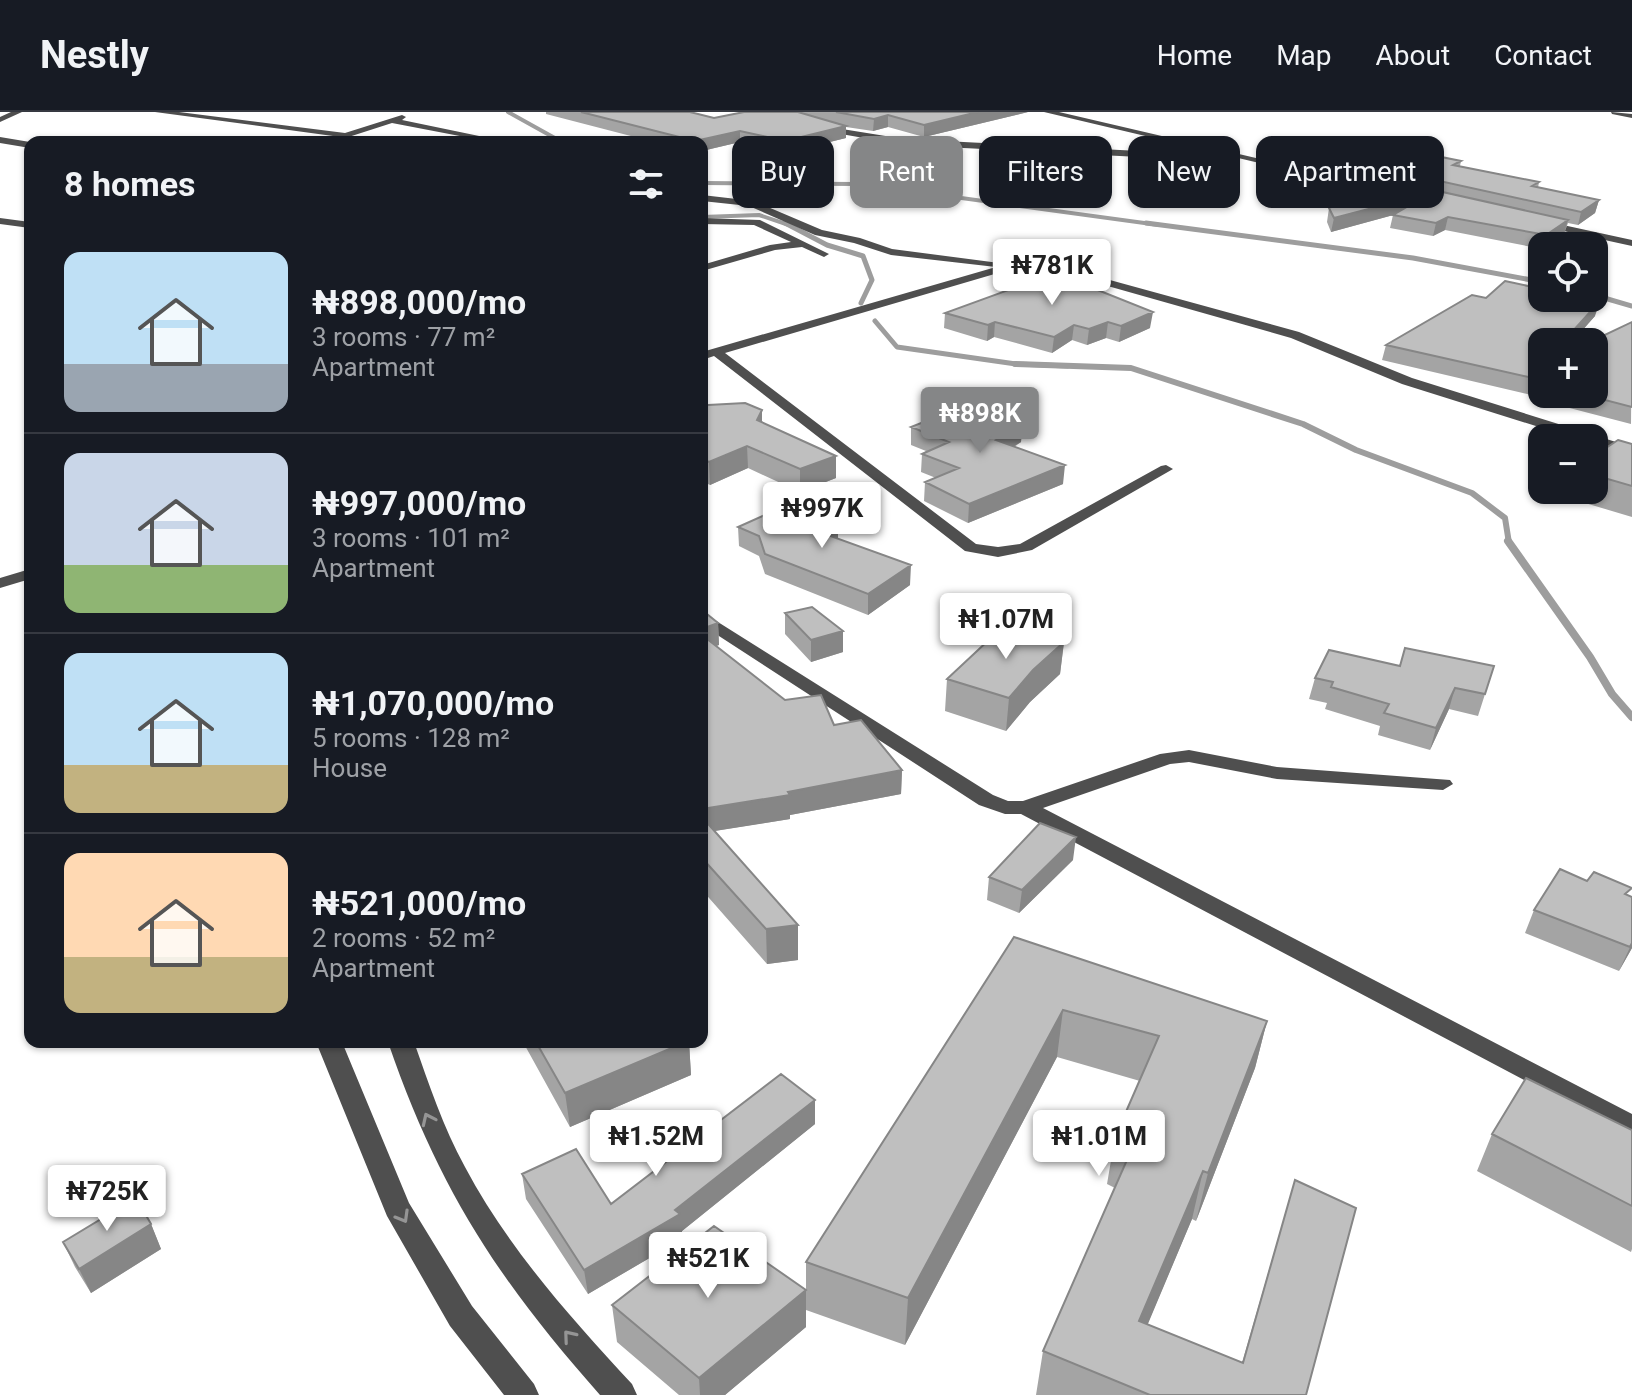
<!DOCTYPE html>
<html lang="en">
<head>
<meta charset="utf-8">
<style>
	:root { --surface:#171b24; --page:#20242c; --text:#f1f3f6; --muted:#9ea1a6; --line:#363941; --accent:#858687 }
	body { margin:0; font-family:Roboto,sans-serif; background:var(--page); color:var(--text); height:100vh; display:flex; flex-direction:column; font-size:30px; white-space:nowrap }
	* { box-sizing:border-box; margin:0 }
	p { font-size:26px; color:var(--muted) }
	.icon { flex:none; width:44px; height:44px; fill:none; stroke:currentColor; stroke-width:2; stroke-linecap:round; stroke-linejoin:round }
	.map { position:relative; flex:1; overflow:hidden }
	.drawer { position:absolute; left:24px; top:24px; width:684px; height:912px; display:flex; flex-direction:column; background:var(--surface); border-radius:16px; box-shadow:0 2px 6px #0004 }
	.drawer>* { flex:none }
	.hud { position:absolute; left:732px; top:24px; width:760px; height:72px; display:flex; gap:16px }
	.tools { position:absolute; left:1528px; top:120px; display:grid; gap:16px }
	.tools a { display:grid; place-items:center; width:80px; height:80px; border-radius:16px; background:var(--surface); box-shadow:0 2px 6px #0004; font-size:40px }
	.price { position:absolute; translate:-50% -68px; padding:0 18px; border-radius:8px; background:#fff; color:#222; font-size:26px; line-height:52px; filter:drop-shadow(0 2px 4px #0008) }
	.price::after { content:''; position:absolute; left:50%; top:48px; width:24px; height:18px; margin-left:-12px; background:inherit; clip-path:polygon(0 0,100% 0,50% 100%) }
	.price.on { background:var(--accent); color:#fff }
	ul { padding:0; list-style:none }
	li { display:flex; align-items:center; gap:24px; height:200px; padding:0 40px }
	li+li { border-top:2px solid var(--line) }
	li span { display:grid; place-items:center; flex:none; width:224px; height:160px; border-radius:16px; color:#555 }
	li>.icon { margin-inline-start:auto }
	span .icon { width:96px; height:96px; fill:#fffc; stroke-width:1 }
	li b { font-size:34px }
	h2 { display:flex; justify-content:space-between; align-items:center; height:96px; padding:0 40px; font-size:34px }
	.pill { padding:0 28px; border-radius:16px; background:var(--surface); box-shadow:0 2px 6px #0004; font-size:28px; line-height:72px }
	.pill.on { background:var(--accent); color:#fff }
	header { display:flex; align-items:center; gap:48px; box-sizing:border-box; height:112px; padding:0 40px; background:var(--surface); border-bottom:2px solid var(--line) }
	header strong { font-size:38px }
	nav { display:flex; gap:44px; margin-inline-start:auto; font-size:28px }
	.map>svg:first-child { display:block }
</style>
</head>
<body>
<header>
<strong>Nestly</strong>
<nav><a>Home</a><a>Map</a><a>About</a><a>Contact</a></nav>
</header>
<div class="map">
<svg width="1632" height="1283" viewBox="0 0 1632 1283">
	<rect width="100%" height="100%" fill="#fff"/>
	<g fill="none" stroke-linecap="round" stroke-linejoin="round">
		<!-- stream-far3 -->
		<path stroke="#9d9d9d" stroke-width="4" d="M508,0L562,30
			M702,71L859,72L1159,113
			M702,105L759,103L789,113"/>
		<!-- stream-far2 -->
		<path stroke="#9d9d9d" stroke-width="5" d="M785,111L827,133L863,144L872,168L861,191
			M1146,111L1413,146L1542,170
			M1594,183L1632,194
			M875,209L897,235L1016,252L1068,254"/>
		<!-- stream-far1 -->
		<path stroke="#9d9d9d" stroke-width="6" d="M1015,252L1131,256L1303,312L1356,338L1472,381L1505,406L1509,431"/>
		<!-- stream -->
		<path stroke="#9d9d9d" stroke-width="8" d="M1508,429L1590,545L1612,582L1632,605"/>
		<!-- minor -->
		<path fill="#4f4f4f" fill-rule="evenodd" d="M11,0H22L0,10V5Z
			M155,0H179L345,21L402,3L406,5L402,8L508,30H491L392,11L333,30L329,27L333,24Z
			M771,0H784L842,17L904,27L1199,42L1203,45L1199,48L904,33L841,22Z
			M1044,0H1059L1341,66L1336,69Z
			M1611,0L1632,2V6L1612,2Z
			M0,25L30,30V36L0,31Z
			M702,83L754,89L822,118L860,126L892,137L1007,152L1037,148L1299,220L1412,266L1632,335V344L1594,333V326H1574L1402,272L1291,226L1037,154L1015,156L725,241L976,432L998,435L1020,432L1161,354L1166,353L1173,357L1032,438L998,445L965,439L714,244L702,248V240L996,155L891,143L854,131L815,123L749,94L702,89Z
			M0,106L30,110V116L0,112Z
			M702,106L760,108L829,142L824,145L802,135L775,138L702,159V153L770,133L791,130L754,113L702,112Z
			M1540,108L1632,128V134L1536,113V109Z
			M30,457V467L0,476V466Z
			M702,500L993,683L1008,689H1023L1160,642L1189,638L1277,655L1450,668L1453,672L1443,678L1277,667L1189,650L1170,652L1043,696L1632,1002V1025L1021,702H1005L979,693L702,513Z
			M316,930H342L409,1091L472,1194L534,1272L539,1283H504L450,1214L387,1104Z
			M388,930H414C429,972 443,1015 465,1055C508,1136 570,1205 632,1272L637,1283H600C498,1168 438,1076 388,930Z"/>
	</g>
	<!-- wall -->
	<path fill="#a4a4a4" d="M546,0H690L714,6L744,0H1028L924,25L888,15L873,19L846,15V26L785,41L740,30L702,39V30H654L546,2Z
		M1344,48L1461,49L1460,54L1539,70L1538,76L1599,88L1595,101L1578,113L1568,111L1564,122L1547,134H1542V137L1445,118L1433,124L1390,116L1393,103L1331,120L1327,110L1329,96L1354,84L1304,75L1306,62L1342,58Z
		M1055,161L1150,216L1119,230L1106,226L1087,233L1072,228L1052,241L994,225L987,229L944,216L945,201Z
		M1486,186L1595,204L1572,230H1542V282H1594L1632,210L1631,312L1535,287L1536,284L1382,248L1386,233Z
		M702,296L762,311L836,366L800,380L748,356L710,373L702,369Z
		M911,315L1021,330L1014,335L1063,372L968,411L924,389L925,370L936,366L921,360L922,342L926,339L911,333Z
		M1632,332V405L1565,385L1567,378H1594V344Z
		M738,415L910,473L868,503L765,462L759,444L739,434Z
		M702,498L718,511L719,533L716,534L785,588L834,613L902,658L901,682L790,703V707L714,719L798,813V848L767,852L702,778Z
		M785,501L843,519V540L811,550L785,522Z
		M1064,530L1060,562L1030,590L1006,619L945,599L947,567Z
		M1400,554H1494L1478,604L1449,597L1430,638L1378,623L1380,614L1325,597L1327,591L1309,587L1315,566Z
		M1073,748L1019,801L987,788L989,765Z
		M1587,769L1632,785V836L1619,859L1525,821L1534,798Z
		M1014,825L1267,909L1255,956L1196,1109L1192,1107L1147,1213L1242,1251L1295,1068L1306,1283H1036L1043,1239L1115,1076L1107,1072L1115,1025L1140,969L1057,945L905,1233L806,1198V1150Z
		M523,930H689L691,963L570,1015Z
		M815,988V1012L682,1119V1127L588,1182L526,1087L522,1062L611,1092Z
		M1632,1018V1137L1631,1140L1477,1059L1492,1022Z
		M151,1112L161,1137L91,1181L75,1155L63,1130Z
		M806,1178V1215L725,1283H679L617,1230L612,1193Z"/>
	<!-- shaded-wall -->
	<path fill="#868686" d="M978,0H1028L924,25V13Z
		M888,3V15L873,19L874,7Z
		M846,14V26L785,41V29Z
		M740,19V30L702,39V30H695V29Z
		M1415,85L1412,98L1331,120L1334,106Z
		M1599,88L1595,101L1578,113L1581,100Z
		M1448,105L1445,118L1433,124L1436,111Z
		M1568,108L1564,122L1547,134H1543L1546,123Z
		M1600,189L1595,204L1572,230H1563Z
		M1153,200L1150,216L1119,230L1121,214Z
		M995,210L994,225L987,229L988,213Z
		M1108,210L1106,226L1087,233L1089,217Z
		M1074,213L1072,228L1052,241L1054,225Z
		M762,298V319L757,308Z
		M1023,313L1021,330L995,346L996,328Z
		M747,334L748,356L710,373L709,350Z
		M836,344V366L800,380V357Z
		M1065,353L1063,372L968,411L969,392Z
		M838,414V433L822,421Z
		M911,453L910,473L868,503V482Z
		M718,511L719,533L702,539V517Z
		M843,519V540L811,550V528Z
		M1064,530L1060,562L1030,590L1006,619L1009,586L1033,558Z
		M1455,576L1449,597L1430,638L1436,616Z
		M902,658L901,682L790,703V707L702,721V697Z
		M1076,725L1073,748L1019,801L1022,778Z
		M798,813V848L767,852L766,817Z
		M1632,831V836L1619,859Z
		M1063,898L1057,945L905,1233L908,1186Z
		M1267,909L1255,956L1196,1109L1208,1061Z
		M686,930H689L691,963L570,1015L565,981Z
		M815,988V1012L682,1119V1127L588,1182L584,1158L675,1098Z
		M1203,1059L1192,1107L1129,1257L1139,1209Z
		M151,1112L161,1137L91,1181L79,1157Z
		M806,1178V1215L725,1283H700L699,1266Z"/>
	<!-- building -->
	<path fill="#bfbfbf" stroke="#868686" stroke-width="2" d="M581,0H690L714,6L744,0H798L846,14L785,29L740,19L695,29Z
		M836,0H978L924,13L888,3L874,7Z
		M1382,33L1461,49L1453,53L1539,70L1532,74L1599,88L1581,100L1344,48Z
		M1326,54L1568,108L1546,123L1448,105L1436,111L1393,103L1417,89L1415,85L1334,106L1329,96L1373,74L1306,62Z
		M1055,161L1153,200L1121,214L1108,210L1089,217L1074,213L1054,225L995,210L988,213L945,201Z
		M1505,169L1542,177V186H1587L1600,189L1563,230H1542V268L1386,233L1472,183L1486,186Z
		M1632,210V295L1582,282H1594V230H1590Z
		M745,291L762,298L757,308L836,344L800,357L747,334L709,350L702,347V296L708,293Z
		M964,294L1023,313L996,328L1065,353L969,392L925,370L959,356L922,342L949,330L911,315Z
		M1618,328L1632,332V374L1594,363V344Z
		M787,393L838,414L822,421L911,453L868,482L765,442L759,424L738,415Z
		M812,495L843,519L811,528L785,501Z
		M702,498L718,511L702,517Z
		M1006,512L1064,530L1033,558L1009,586L947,567Z
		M702,523L785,588L821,583L834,613L861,608L902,658L788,680L790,683L702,697Z
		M1405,536L1494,554L1485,582L1455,576L1436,616L1384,601L1389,592L1331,575L1333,570L1315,566L1329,538L1400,554Z
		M702,705L798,813L766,817L702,746Z
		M1040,711L1076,725L1022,778L989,765Z
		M1560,757L1587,769L1594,760L1632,776L1625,782L1632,785V831L1630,835L1534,798Z
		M1014,825L1267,909L1208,1061L1203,1059L1139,1209L1243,1251L1295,1068L1356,1096L1306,1283H1150L1043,1239L1134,1032L1115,1025L1159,924L1063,898L908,1186L806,1150Z
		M536,930H686L565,981Z
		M781,962L815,988L675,1098L680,1102L584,1158L522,1062L576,1037L611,1092Z
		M1526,966L1632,1018V1094L1492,1022Z
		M136,1086L151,1112L79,1157L63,1130Z
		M714,1114L806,1178L699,1266L612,1193Z"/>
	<!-- one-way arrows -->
	<defs><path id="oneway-chevron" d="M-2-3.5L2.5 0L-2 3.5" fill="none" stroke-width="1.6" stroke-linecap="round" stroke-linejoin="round" transform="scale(2)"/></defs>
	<g stroke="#959595">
		<use href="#oneway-chevron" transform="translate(428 1007) rotate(-115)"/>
		<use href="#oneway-chevron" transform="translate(403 1105) rotate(60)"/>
		<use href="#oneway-chevron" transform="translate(569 1224) rotate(-130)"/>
	</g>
</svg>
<div class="tools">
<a><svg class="icon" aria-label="locate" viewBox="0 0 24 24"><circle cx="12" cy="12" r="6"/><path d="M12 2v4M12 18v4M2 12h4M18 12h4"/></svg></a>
<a>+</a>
<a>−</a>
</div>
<b class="price" style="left:1052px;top:195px">₦781K</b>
<b class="price on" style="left:980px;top:343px">₦898K</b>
<b class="price" style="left:822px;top:438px">₦997K</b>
<b class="price" style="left:1006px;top:549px">₦1.07M</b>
<b class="price" style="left:656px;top:1066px">₦1.52M</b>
<b class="price" style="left:1099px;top:1066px">₦1.01M</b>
<b class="price" style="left:107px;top:1121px">₦725K</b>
<b class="price" style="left:708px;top:1188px">₦521K</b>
<div class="hud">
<a class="pill">Buy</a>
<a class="pill on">Rent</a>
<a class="pill">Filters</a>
<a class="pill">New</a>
<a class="pill">Apartment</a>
</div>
<section class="drawer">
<h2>8 homes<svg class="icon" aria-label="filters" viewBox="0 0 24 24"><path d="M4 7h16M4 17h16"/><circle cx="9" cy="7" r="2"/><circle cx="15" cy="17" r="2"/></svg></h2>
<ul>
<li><span style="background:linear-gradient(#bfe0f5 70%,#9aa5b1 0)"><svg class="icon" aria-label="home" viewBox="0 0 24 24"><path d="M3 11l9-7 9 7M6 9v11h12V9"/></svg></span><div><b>₦898,000/mo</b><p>3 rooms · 77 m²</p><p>Apartment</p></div></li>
<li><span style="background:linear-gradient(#c9d6e8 70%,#8fb573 0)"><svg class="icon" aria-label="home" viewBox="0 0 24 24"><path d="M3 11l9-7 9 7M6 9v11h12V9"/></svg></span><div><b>₦997,000/mo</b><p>3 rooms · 101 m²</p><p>Apartment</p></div></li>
<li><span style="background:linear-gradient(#bfe0f5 70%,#c2b280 0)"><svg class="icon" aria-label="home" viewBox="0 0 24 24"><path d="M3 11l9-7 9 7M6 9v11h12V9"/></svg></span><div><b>₦1,070,000/mo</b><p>5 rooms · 128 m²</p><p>House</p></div></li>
<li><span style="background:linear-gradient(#ffd9b3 65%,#c2b280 0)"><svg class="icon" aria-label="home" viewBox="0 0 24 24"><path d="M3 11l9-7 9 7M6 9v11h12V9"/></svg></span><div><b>₦521,000/mo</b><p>2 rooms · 52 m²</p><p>Apartment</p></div></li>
</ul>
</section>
</div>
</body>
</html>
